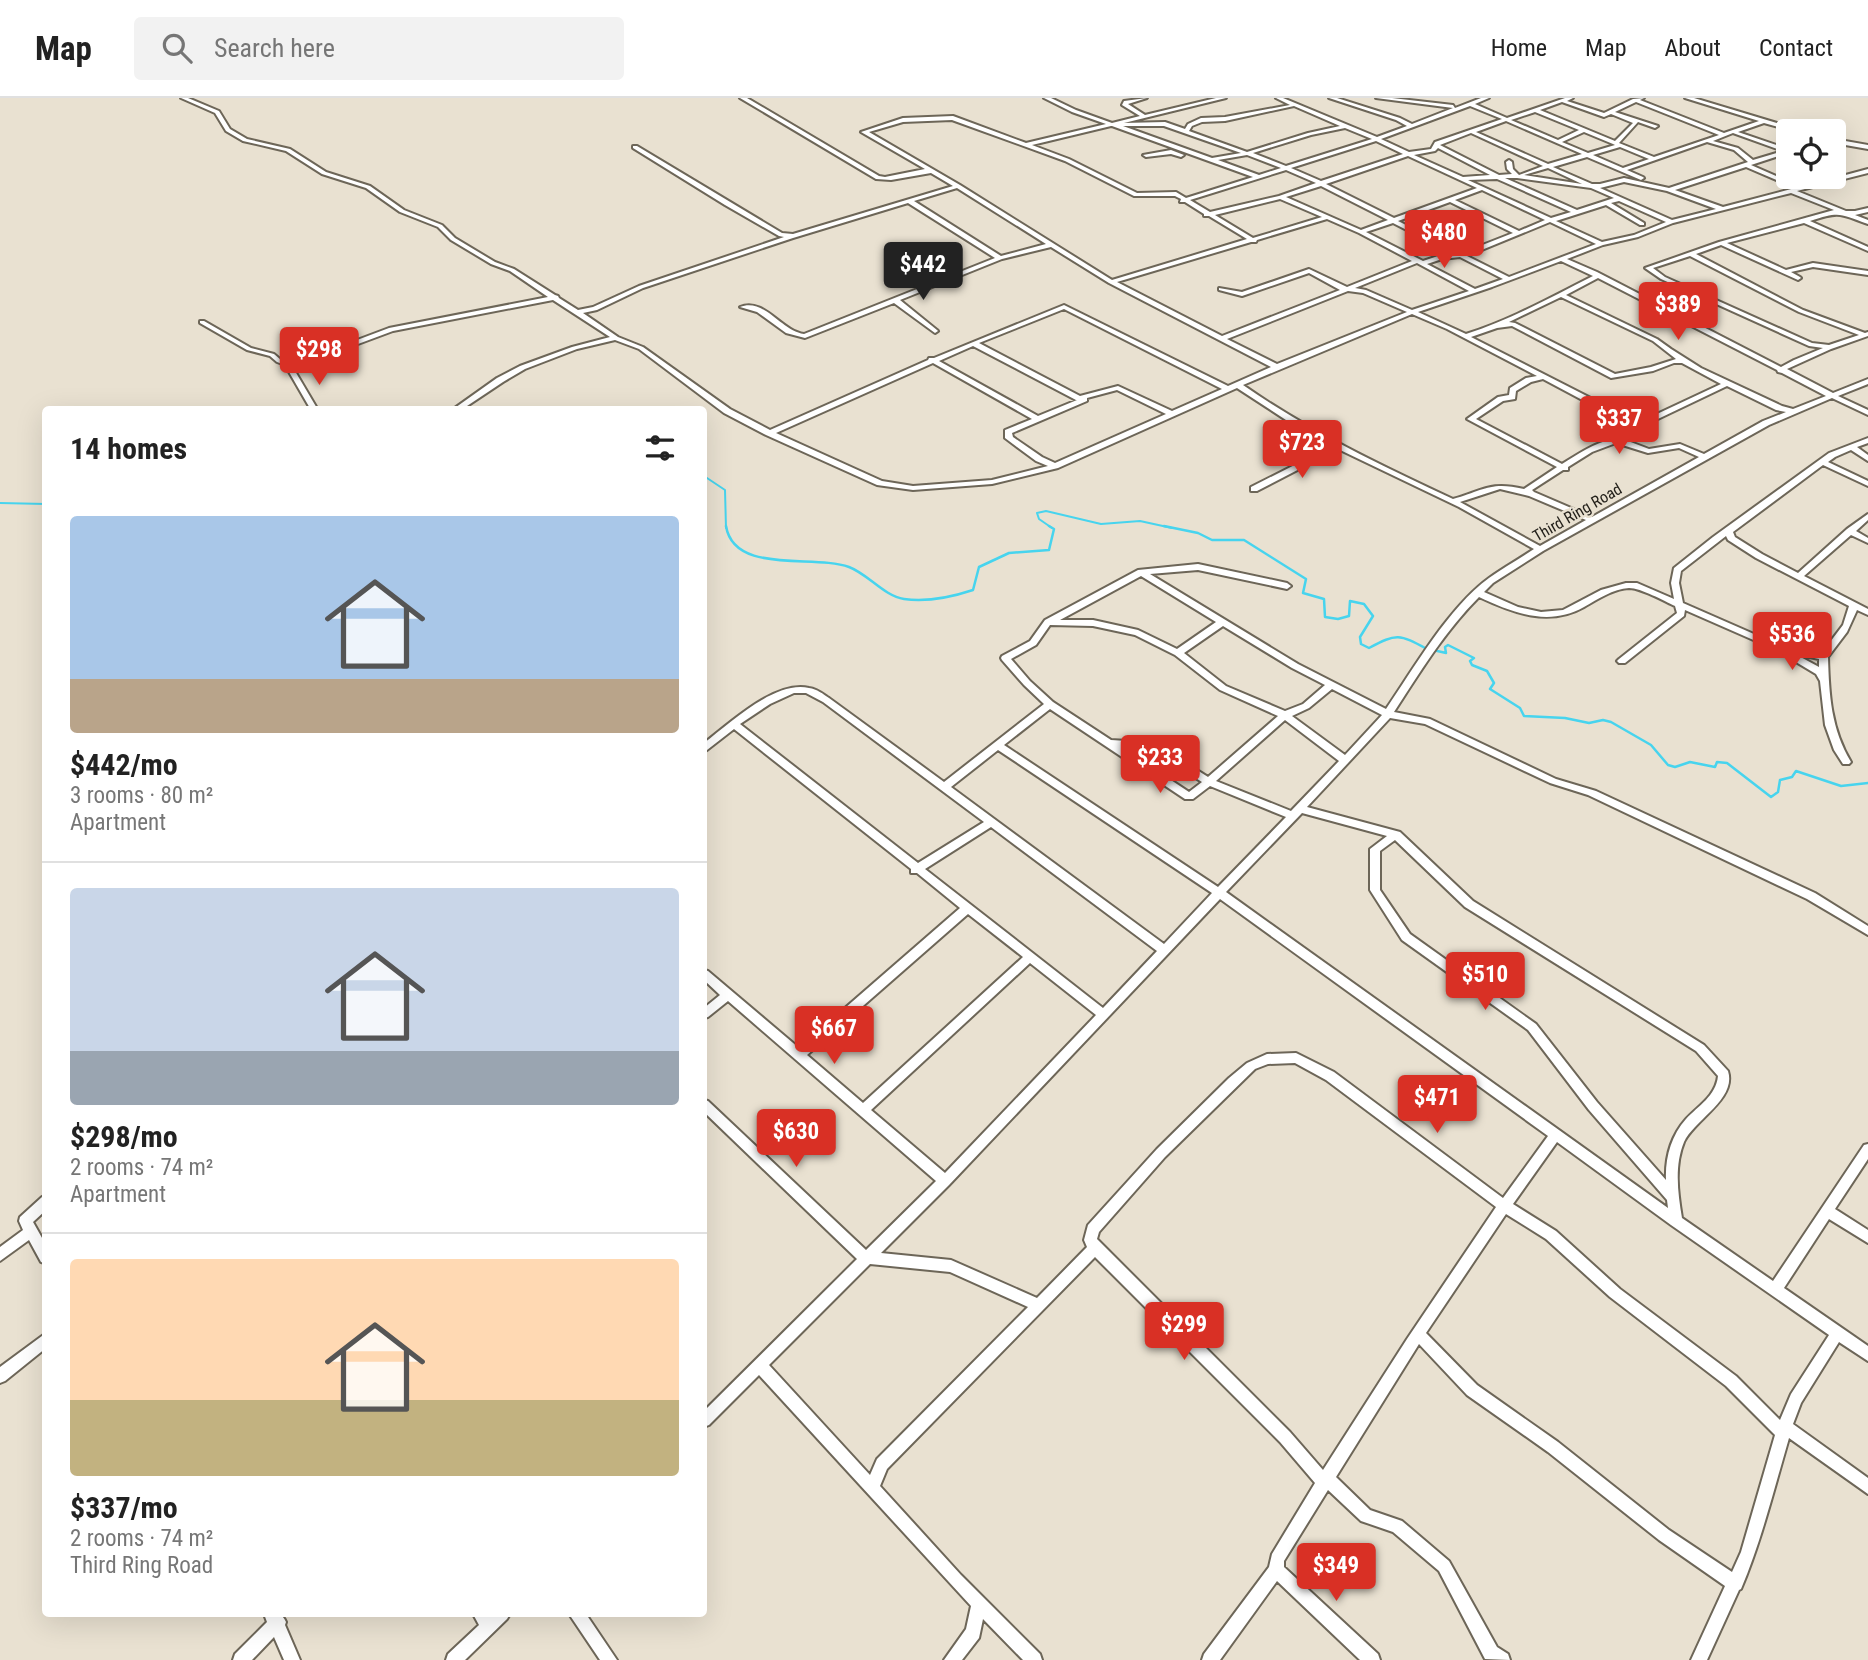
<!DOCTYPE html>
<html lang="en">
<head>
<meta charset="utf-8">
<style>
	:root { --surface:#fff; --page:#f2f2f2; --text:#222; --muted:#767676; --line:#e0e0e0; --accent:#d93025 }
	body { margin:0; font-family:"Roboto Condensed",sans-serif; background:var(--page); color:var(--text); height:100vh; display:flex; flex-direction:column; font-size:26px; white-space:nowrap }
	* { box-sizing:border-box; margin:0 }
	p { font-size:23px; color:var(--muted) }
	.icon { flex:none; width:38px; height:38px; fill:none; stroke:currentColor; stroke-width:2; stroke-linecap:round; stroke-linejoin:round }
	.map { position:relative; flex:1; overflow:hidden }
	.drawer { position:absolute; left:42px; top:308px; width:665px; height:1211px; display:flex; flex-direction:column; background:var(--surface); border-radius:7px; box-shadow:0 7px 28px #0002 }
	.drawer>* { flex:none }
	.fabs { position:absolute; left:1776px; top:21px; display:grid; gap:14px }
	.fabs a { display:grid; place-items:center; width:70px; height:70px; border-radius:7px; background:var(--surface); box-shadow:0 7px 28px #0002; font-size:35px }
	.price { position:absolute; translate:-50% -60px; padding:0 16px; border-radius:7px; background:var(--accent); color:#fff; font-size:23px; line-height:46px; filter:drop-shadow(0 2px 4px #0008) }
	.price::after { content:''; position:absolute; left:50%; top:42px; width:21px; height:16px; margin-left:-10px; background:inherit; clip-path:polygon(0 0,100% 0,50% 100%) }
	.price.current { background:#222; color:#fff }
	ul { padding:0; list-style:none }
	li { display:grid; align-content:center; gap:14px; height:371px; padding:0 28px }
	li+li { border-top:2px solid var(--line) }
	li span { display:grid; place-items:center; height:217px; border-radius:7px; color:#555 }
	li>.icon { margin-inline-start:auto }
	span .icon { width:126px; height:126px; fill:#fffc; stroke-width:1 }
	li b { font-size:30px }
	h2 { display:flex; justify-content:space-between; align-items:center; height:84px; padding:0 28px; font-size:30px }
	header { display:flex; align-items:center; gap:42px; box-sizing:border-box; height:98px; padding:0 35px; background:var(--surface); border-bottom:2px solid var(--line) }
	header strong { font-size:33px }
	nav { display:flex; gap:38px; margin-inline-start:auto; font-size:24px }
	.search { width:490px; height:63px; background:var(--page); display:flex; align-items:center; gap:18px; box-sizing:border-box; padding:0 24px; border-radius:7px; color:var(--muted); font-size:26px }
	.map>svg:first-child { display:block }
</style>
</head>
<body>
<header>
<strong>Map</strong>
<div class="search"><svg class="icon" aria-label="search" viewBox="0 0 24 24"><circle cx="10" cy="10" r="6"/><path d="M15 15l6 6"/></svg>Search here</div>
<nav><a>Home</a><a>Map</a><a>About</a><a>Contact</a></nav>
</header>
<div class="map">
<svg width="1868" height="1562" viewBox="0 0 1868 1562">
	<rect width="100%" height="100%" fill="#e9e1d1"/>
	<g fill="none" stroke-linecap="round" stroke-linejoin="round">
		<!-- stream-far1 -->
		<path stroke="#47d4ee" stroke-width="2" d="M704,378L725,392L726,430
			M0,405L46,406
			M1052,430L1039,421L1037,415L1046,413L1101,426L1140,423L1172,430"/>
		<!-- stream -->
		<path stroke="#47d4ee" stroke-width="2.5" d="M726,428C734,477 814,456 849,469C868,476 884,498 904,501C926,504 952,499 973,492L979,469L1009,455L1049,452L1054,431L1049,428
			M1164,428L1198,435L1212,442H1244L1306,481L1303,495L1324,501L1325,519L1338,521L1349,518L1350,503L1364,506L1373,518L1360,539L1361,546L1369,550C1397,535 1399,536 1427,551
			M1433,552L1446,555L1445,549L1448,547L1474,560L1470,563L1472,567L1487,573L1494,585L1490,591L1520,610L1524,618L1565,620L1589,625L1603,622L1611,624L1651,647L1668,667L1675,669L1690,664L1715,669L1717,664L1727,665L1771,699L1778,694L1780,682L1792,679L1796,673L1841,688L1868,685"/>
		<defs>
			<path id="minor" d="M181,0H188L219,13L230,31L247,41L290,51L326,74L370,88L404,112L442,127L455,140L495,164L514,171L555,197L558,198L559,200L578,212L593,209L639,188L784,139L779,138L725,107L633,50V48H637L782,135L793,136L953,88L931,75L891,82L876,81L740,0H747L879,78L885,79L925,71L861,34L903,20L953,18L1026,45L1106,26L1072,14L1044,0H1051L1076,12L1112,25L1140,18L1122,7L1124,3L1147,0L1128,6L1145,17L1216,0H1226L1124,25L1165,24L1185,31L1188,26L1201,20L1225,19L1290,7L1276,0H1283L1377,39L1407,28L1396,22L1329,0H1337L1400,20L1412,26L1453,10L1376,0H1392L1453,7L1455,10L1481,0H1489L1475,6L1507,20L1565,0H1573L1567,3L1604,15L1633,1L1644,0L1640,2L1724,35L1759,23L1685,0H1694L1800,32L1801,33H1793L1764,25L1738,34L1788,51V55L1751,67L1801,89L1868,71V75L1797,93L1846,113H1855L1868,110V114L1855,117L1868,122V126C1839,116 1841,113 1810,123L1868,149V153L1804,125L1727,145L1786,172L1813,165L1868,173V177L1813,169L1791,174L1800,179L1801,180L1798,182L1721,147L1696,156L1803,212L1865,235L1868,234V238L1831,251L1787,271L1833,295L1868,281V286L1838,298L1868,312V317L1832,300L1769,327L1543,453L1493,485L1484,494L1518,509L1541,514L1563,512L1601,492L1626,485H1637L1674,501L1671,485L1674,470L1713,439L1829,355L1868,340V345L1857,349L1868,357V363L1851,352L1835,359L1828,364L1868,383V388L1823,367L1733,434L1735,439L1762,456L1798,475L1847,431L1868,416V422L1856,433L1868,440V445L1851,437L1804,478L1868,511V517L1857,512L1847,534L1828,559C1829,597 1831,631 1851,664L1849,666H1843L1834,652L1825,627L1820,583L1816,576L1786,558L1785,556L1786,554L1774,551L1685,512L1684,518L1625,565H1619L1617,563L1619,561L1677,515L1675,508C1664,503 1641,490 1629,490C1613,491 1598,501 1584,509C1549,529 1513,515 1479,499C1445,533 1420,574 1394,614L1430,621L1556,681L1596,693L1815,795L1868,828V837L1807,801L1588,697L1550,685L1425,626L1390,620L1307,709L1400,734L1473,803L1704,947L1728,973C1737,1001 1694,1022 1684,1044C1674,1068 1678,1096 1682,1120L1773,1183L1864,1047L1868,1046V1061L1835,1111L1868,1132V1145L1829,1121L1784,1190L1868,1248V1263L1839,1244L1801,1305L1793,1326L1868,1380V1396L1789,1340C1774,1391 1761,1444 1741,1491L1739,1492L1707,1562H1691L1725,1488L1659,1442L1548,1354L1467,1297L1419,1246L1336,1379L1370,1412L1402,1423L1449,1463L1497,1549L1508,1556L1510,1562L1485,1561L1439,1473L1393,1434L1361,1423L1328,1392L1284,1463V1469L1378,1556L1380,1562H1360L1277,1483L1220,1562H1202L1204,1556L1269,1469L1272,1456L1315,1385L1280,1344L1095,1159L887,1371L880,1388L961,1477L1040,1556L1042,1562H1023L983,1521L979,1540L962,1562H944L966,1531L971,1508L759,1277L709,1327L704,1329V1313L857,1161L704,1014V1002L708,1003L866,1152L936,1083L728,903L708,919L704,920V910L720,897L704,882V872L708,873L799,950L960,810L917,775H911V771L734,631L707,652L704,653V645C729,626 775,582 809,590C817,591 823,596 829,600L944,684L1044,606L1024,587L1002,562L1001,560L1002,558L1030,543L1045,522L1138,472L1198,466L1287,485L1291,488L1287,491L1198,472L1150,476L1298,566L1386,611C1414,570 1449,509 1489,480C1503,470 1519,461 1534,451L1459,409L1338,351L1257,393H1251V389L1332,348L1286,322L1237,290L1058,370L992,386L913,392L877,387L766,337L724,315L639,251L615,242L577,251L525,271L503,284L461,312H452L497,280L520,268L572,249L610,239L553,202L393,233L307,265L292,268L318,312H311L285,267L277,264L270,258L247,252L200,225V223H204L251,250L274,256L281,262L288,264L304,262L389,230L548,199L510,173L491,166L451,142L438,129L400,114L366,90L322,76L286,53L243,43L226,33L215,15ZM1562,4L1604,19L1611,16L1633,25L1615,43L1540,12ZM1636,4L1719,37L1654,59L1619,45L1638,24L1655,30L1658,28L1615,14ZM1294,8L1340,28L1308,35L1247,54L1189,33L1192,28L1202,24L1225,23ZM1470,8L1502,21L1435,44L1431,51L1409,54L1381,41ZM1535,14L1579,32L1558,42L1511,22ZM952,22L1065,63L1134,98H1175L1181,101L1180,104H1185L1204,116V118H1209L1247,141L1112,182L960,87L869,34L903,24ZM1506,23L1582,56L1548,66L1476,34ZM1111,28H1112L1253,79L1186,100L1176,94L1137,95L1069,61L1032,47ZM1123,28H1164L1241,55L1212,60ZM1345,30L1372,41L1286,68L1253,55L1311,37ZM1584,34L1613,46L1615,47L1588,55L1562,44ZM1471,35L1543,68L1519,77L1513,71L1512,64L1509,62L1506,64L1507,71L1512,76L1499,77L1440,47ZM1733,35L1783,53L1753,62L1738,50L1713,43ZM1376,43L1403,56L1321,83L1291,70ZM1707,44L1734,52L1748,64L1669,90L1624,80L1600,86H1592L1553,69L1587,59L1641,82L1644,80L1643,79L1627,72ZM1620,49L1649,61L1623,70L1593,57ZM1438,50L1490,77L1463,79L1414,57L1435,53ZM1247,57L1281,70L1259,77L1218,62ZM1408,58L1477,90L1394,120L1326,86ZM1746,69L1795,90L1723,109L1675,92ZM1548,70L1582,86L1524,77ZM1286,72L1316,85L1279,98L1210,114L1190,102ZM1505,80H1517L1591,90L1614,100L1577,112ZM1497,81L1504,84L1571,114L1551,120L1468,82ZM1624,84L1667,93L1716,111L1672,122L1600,90ZM1321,88L1388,122L1361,132L1286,99ZM957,90L1046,146L1001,158L914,103ZM1482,92L1545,122L1519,133L1455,102ZM1791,95L1834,112L1719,144L1645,170L1661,181L1809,248L1823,250L1794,262L1781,269L1597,174L1567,161L1603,147L1638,139L1673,125ZM1280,101L1322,119L1253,140L1215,117ZM1619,103L1666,124L1634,137L1602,144L1556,123L1606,107L1640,127H1644V125L1611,105ZM1450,104L1513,135L1462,155L1398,123ZM908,105L995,160L804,236C781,233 764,199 740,209L757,214L786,235L805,240L894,205L935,235L938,233L937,232L900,202L1002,161L1051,149L1109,185L1271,269L1228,288L1064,207L934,260H929L928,262L770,332L730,311L643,249L618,239L583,215L597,212L643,190L793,140ZM1327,121L1359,135L1412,163L1347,189L1309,171L1242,194L1219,190V192L1242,198L1309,175L1340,192L1222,238L1117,184L1251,144H1256L1257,142ZM1550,124L1596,146L1509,179L1467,158ZM1393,125L1454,156L1441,157L1423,163L1366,134ZM1690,158L1799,214L1859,237L1829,247L1812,245L1665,179L1653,170ZM1460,159L1503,181L1475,191L1427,166L1442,161ZM1561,163L1593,178C1551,199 1511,222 1466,236L1418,214L1492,189ZM1417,165L1469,193L1412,212L1366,192L1355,190ZM1598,180L1777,272L1778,274L1782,275L1826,298L1793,311L1782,308L1701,270L1671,251L1657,241L1566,197ZM1348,193L1363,195L1407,214L1277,266L1227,241ZM1561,199L1653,243L1676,261L1651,269L1615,276L1515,225L1509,224ZM1064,211L1222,291L1172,313L1118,288L1080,298L979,245ZM1412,216L1447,231L1537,278L1526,280L1510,290L1509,297L1498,299L1467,321L1557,369L1524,391C1491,383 1484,392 1453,401C1380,367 1309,333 1243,287ZM1512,228L1611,280L1653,273L1674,265H1682L1721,286L1642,323L1624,317L1471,239L1497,230ZM973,248L1076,302H1077L1038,318L939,263ZM933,265L1032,321L1005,332V340L1036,363L1048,368L992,382L913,388L882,383L776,335ZM1543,281L1618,321L1636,326L1632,329L1629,338C1623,340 1619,339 1613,341C1594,345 1578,356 1562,366L1476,321L1503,303L1515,301L1516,293L1531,284ZM1727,288L1776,312L1786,314L1763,323L1704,356L1680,346L1649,351L1628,343L1635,341L1639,330ZM1117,292L1166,316L1055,365L1042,359L1013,339L1012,335L1087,303V300ZM1616,345L1648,355L1679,350L1699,359L1592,419L1534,394L1532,392L1563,372H1568V369L1592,354ZM1500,391L1529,398L1586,422L1540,448L1460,404ZM1726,438L1728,442L1756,460L1849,508L1843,527L1821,556L1779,547L1683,505L1679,485L1681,473ZM1141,478L1216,524L1177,551L1138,532L1093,522H1060ZM1050,527L1093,528L1135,537L1175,557L1220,592L1278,618L1208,679L1178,660L1156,650L1127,643L1111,642L1053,604L1030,583L1011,561L1036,547ZM1223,528L1292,570L1325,587L1303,606L1285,613L1226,588L1184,555ZM1795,556L1819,561V569ZM1332,591L1382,617L1345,657L1292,618L1309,610ZM794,595H806L823,604L984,724L918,765L740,626L770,606ZM1050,611L1185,701H1193L1210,688L1286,719L1218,789L1004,647ZM1285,622L1339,663L1291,713L1216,683ZM1121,649C1152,652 1177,668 1202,684L1189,694ZM998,652L1212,795L1164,846L951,689ZM1302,715L1387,738L1370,751V792L1402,842L1528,932L1589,1012L1667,1102L1668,1110L1226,794ZM991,729L1157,853L1103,910L925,771ZM1395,742L1465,809L1696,953L1718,978C1716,998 1698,1008 1686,1021C1671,1038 1665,1060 1666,1082L1597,1004L1536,926L1410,836L1380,792V753ZM1220,801L1548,1038L1503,1100L1334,974L1296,955L1267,956L1247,965L1229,980L1157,1051L1088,1127L1084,1142L1087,1149L1037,1200L951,1162L881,1155L949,1087ZM968,816L1023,859L863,1005L807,957ZM1030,865L1096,917L945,1075L871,1012ZM1295,965L1326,982L1496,1109L1407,1241L1323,1372L1290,1334L1097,1141L1099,1134L1165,1059L1255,971L1268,966ZM1557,1044L1671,1127L1829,1237L1791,1296L1780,1322L1736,1278L1620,1191L1556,1133L1513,1106ZM1506,1116L1546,1141L1610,1199L1726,1288L1775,1337L1741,1454L1732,1474L1669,1432L1558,1344L1477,1287L1426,1235ZM870,1166L950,1174L1028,1209L877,1361L870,1377L769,1267Z
				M1834,41L1868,47V51L1834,45Z
				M1171,52L1184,57L1181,59L1171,56L1146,59L1143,57Z
				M46,1097V1112L33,1124L46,1147V1166L41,1164L29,1142L0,1163V1149L23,1132L19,1123L20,1119L42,1099Z
				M46,1235V1250L5,1283L0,1285V1269Z
				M264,1516C274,1515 282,1514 286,1524L285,1527L300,1562H284L274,1539L252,1562H233L235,1556L267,1524Z
				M473,1516H510L507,1521L465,1562H446L448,1556L479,1527Z
				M569,1516H586L617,1562H600Z"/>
		</defs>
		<!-- minor casing -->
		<use href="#minor" stroke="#6d6658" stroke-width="4"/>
		<!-- minor -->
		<use href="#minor" fill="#fff" fill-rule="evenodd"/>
	</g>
	<g text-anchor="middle" stroke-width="5" stroke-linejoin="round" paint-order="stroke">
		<!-- far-street labels -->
		<g font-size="16" fill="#24211b" stroke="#e9e1d1">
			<text transform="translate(1577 414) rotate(-30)" y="6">Third Ring Road</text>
		</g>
	</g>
</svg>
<div class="fabs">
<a><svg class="icon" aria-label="locate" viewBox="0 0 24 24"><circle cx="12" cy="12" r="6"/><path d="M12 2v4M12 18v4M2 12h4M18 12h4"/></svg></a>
</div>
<b class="price" style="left:1444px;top:172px">$480</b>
<b class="price current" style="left:923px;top:204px">$442</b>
<b class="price" style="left:1678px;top:244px">$389</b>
<b class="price" style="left:319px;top:289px">$298</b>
<b class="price" style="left:1619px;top:358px">$337</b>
<b class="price" style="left:1302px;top:382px">$723</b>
<b class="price" style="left:1792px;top:574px">$536</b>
<b class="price" style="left:1160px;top:697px">$233</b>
<b class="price" style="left:1485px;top:914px">$510</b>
<b class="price" style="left:834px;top:968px">$667</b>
<b class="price" style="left:1437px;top:1037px">$471</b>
<b class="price" style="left:796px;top:1071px">$630</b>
<b class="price" style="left:1184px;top:1264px">$299</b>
<b class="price" style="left:1336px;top:1505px">$349</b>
<section class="drawer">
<h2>14 homes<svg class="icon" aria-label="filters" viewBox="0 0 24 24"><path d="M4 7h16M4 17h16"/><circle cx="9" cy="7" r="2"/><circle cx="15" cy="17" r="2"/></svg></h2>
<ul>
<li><span style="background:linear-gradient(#a9c7e8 75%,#b9a48a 0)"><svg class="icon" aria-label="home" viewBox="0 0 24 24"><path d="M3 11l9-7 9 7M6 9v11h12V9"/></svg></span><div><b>$442/mo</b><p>3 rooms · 80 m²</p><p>Apartment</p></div></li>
<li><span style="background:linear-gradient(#c9d6e8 75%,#9aa5b1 0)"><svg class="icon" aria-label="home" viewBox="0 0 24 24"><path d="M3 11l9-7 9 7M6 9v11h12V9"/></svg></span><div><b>$298/mo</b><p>2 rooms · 74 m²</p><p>Apartment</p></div></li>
<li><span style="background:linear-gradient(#ffd9b3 65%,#c2b280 0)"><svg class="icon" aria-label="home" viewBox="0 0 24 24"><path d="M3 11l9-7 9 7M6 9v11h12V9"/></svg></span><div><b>$337/mo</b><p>2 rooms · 74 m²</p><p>Third Ring Road</p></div></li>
</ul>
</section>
</div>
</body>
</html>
